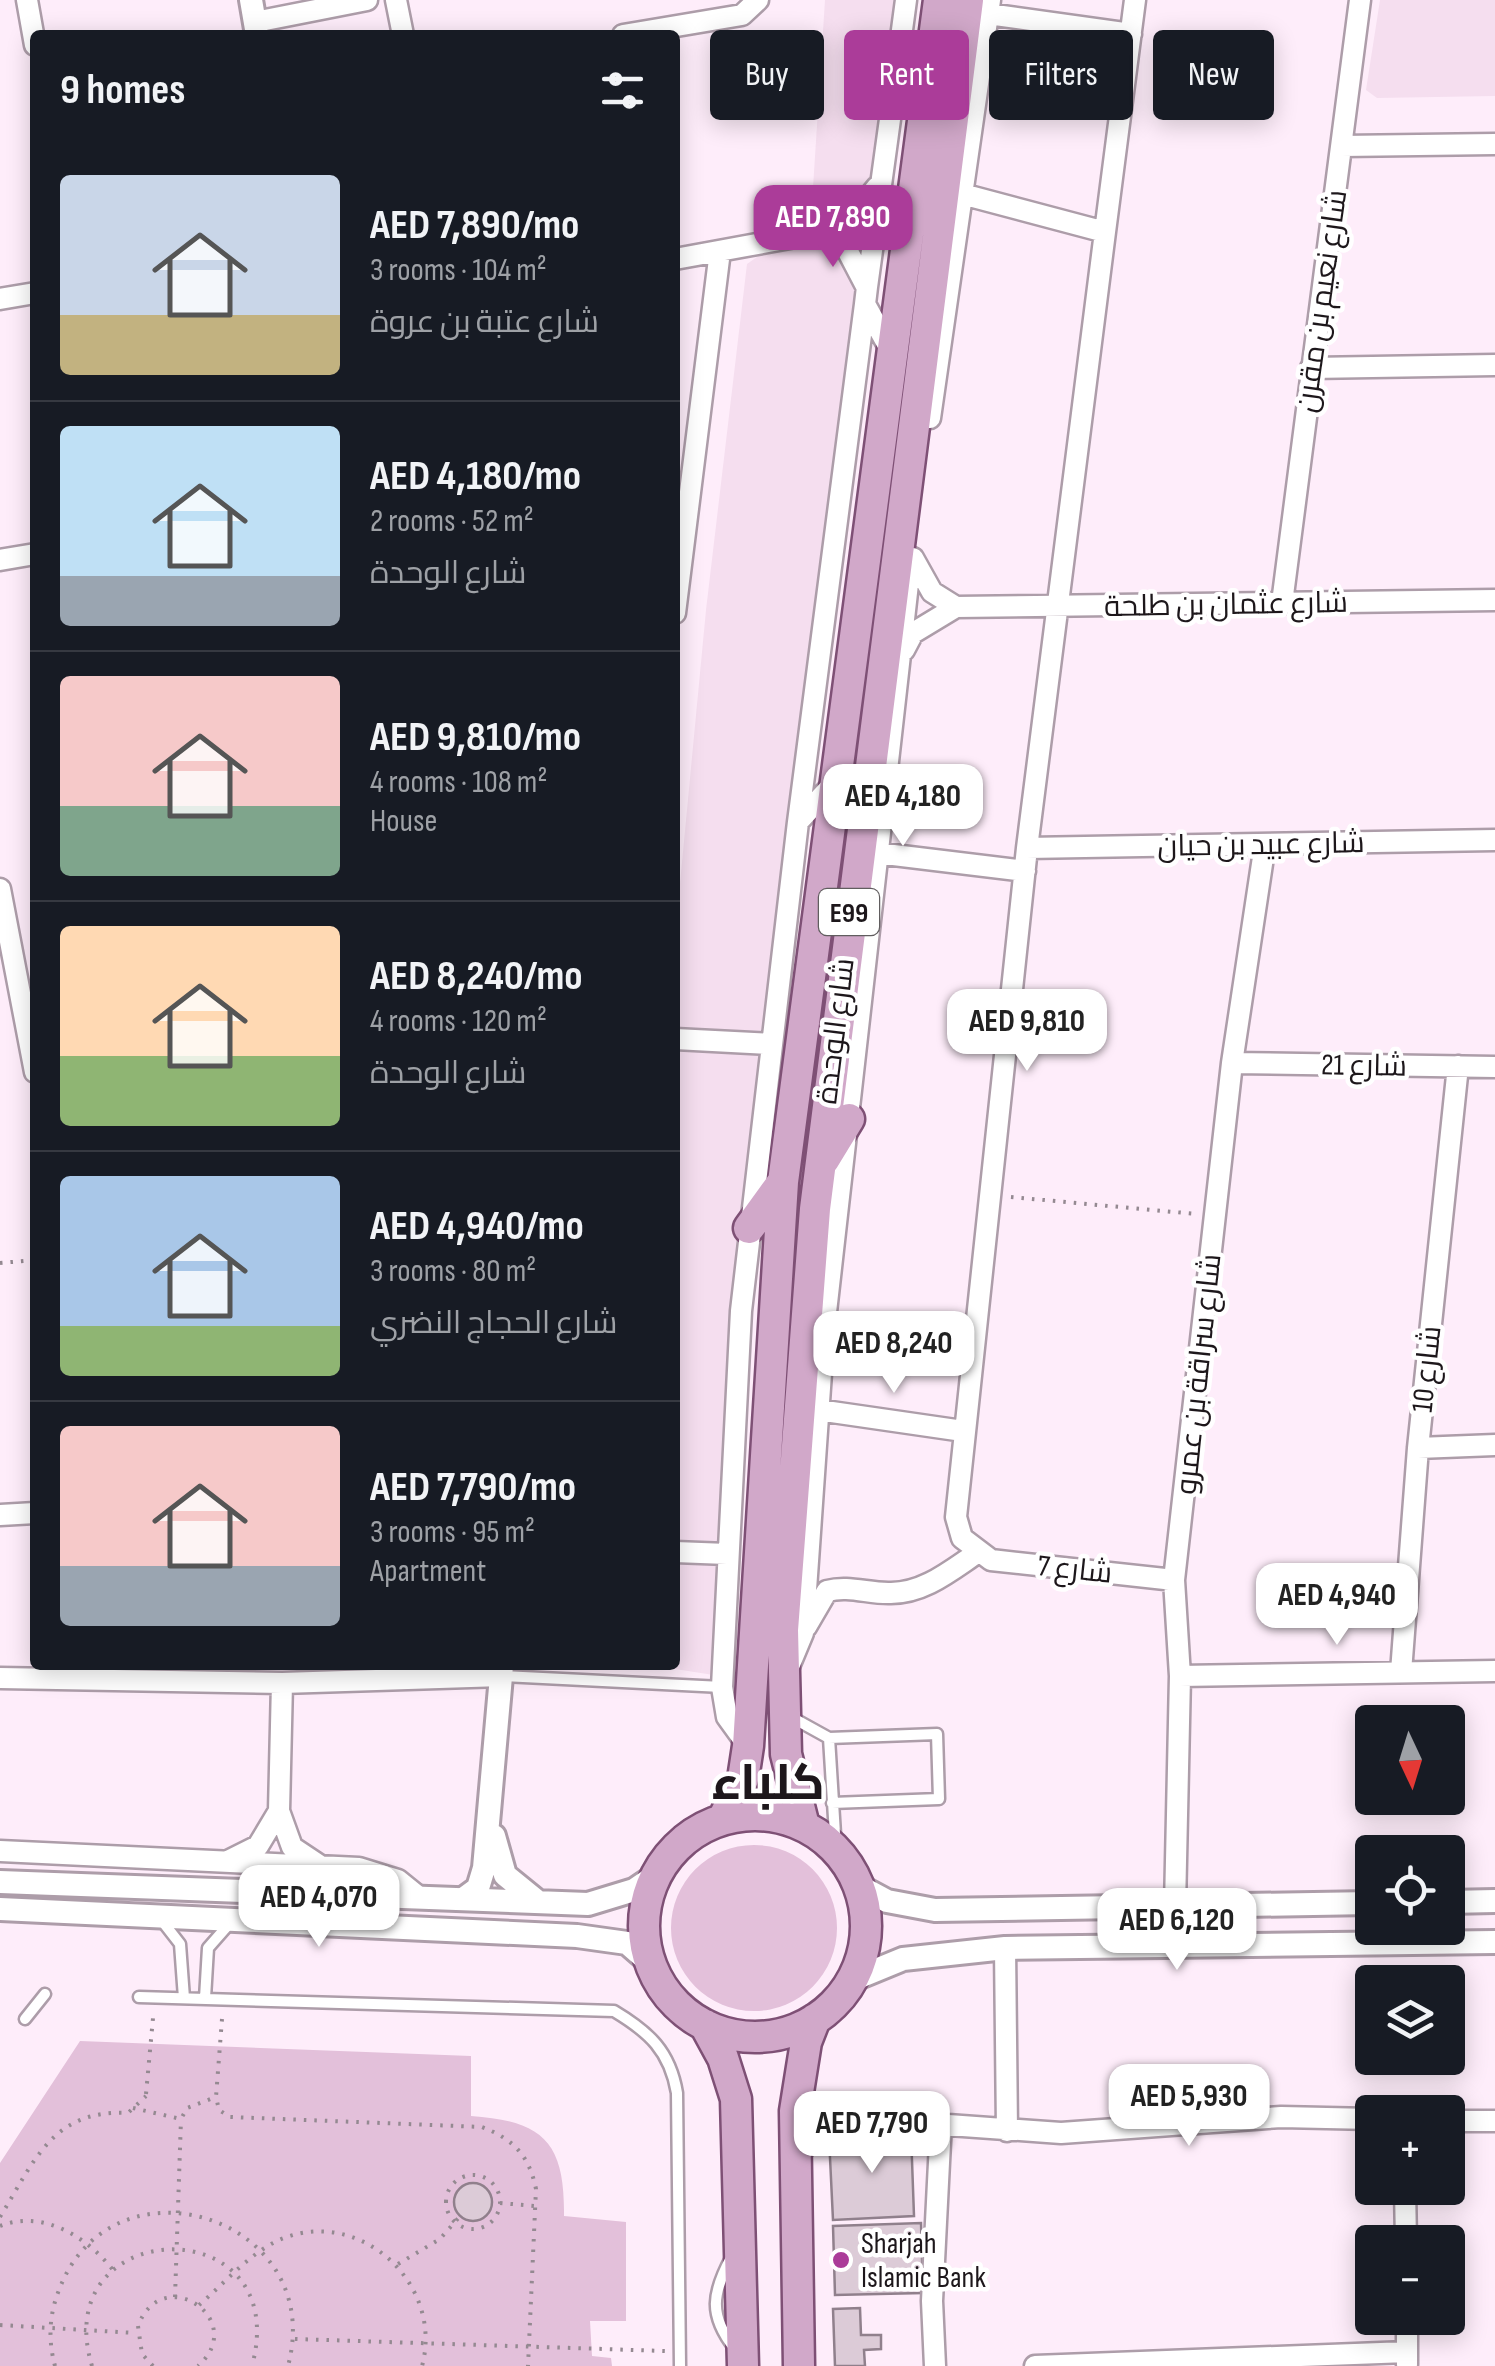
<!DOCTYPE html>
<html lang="en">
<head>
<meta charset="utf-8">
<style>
	:root { --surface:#171b24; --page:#242831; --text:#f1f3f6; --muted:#9ea1a6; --line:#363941; --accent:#ab3c99 }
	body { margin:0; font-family:"Sofia Sans Condensed",Cairo,sans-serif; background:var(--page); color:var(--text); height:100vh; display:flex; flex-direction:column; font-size:38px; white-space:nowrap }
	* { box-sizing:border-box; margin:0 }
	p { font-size:32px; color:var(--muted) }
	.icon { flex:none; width:55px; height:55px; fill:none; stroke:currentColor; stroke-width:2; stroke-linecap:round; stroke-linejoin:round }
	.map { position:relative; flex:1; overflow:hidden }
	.drawer { position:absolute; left:30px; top:30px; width:650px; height:1640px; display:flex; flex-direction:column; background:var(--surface); border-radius:10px; box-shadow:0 5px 25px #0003 }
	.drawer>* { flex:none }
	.banner { position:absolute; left:710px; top:30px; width:635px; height:90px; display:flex; gap:20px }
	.needle { width:65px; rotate:176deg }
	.tools { position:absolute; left:1355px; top:1705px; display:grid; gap:20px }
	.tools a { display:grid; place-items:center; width:110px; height:110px; border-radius:10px; background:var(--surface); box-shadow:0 5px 25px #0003; font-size:50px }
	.price { position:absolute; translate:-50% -85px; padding:0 22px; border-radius:20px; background:#fff; color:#222; font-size:32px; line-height:65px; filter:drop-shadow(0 2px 5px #0008) }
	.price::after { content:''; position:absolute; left:50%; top:60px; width:30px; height:22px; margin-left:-15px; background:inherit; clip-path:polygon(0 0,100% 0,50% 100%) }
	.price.active { background:var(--accent); color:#fff }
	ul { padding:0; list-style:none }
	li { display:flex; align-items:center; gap:30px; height:250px; padding:0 30px }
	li+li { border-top:2px solid var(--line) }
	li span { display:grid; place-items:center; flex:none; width:280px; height:200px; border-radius:10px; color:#555 }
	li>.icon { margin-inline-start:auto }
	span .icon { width:120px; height:120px; fill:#fffc; stroke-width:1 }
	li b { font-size:42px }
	h2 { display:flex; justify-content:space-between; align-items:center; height:120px; padding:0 30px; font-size:42px }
	.tag { padding:0 35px; border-radius:10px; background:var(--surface); box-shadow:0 5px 25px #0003; font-size:35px; line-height:90px }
	.tag.active { background:var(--accent); color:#fff }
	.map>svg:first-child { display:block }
</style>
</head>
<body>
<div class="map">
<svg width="1495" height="2366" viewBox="0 0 1495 2366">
	<rect width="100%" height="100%" fill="#feedfa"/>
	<!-- built -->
	<path fill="#f5deef" d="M825,0H915L802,859L753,1305L733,1678L649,1665H675V936L706,610L747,264L811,219Z
		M1380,0H1495V96L1377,98L1366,90Z"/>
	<!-- green -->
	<path fill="#e3c0da" d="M671 1928a83 83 0 1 1 166 0a83 83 0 1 1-166 0Z
		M80,2041L471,2056V2116C543,2121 565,2142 564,2216L626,2222V2321H590L592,2356L611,2358L612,2366H0V2163Z"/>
	<!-- building -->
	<path fill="#dccbd7" stroke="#90808c" stroke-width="2.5" d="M911,2133L914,2216L833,2220L829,2137Z
		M454 2202a19 19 0 1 1 38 0a19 19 0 1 1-38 0Z
		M921,2223L923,2293L835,2295L833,2226Z
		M860,2308L861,2335H881V2349L864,2350L865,2366H835L833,2309Z"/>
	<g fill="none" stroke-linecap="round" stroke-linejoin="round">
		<defs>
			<path id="service" d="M503,1676L722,1687
				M791,1717L829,1738L937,1734L939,1799L832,1803
				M829,1738L836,1850
				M159,1917L180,1944L184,1998
				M139,1997L614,2011C649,2032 670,2051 677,2093L680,2366
				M205,1998L208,1948L230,1923
				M25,2019L45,1994
				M732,2256C712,2293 708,2315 735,2349"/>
			<path id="minor" d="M27,0L35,45
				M396,0L403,35
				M988,14L1131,34
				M255,22L367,0
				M623,35L742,15L758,0
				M891,112L906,0
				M1342,146L1495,144
				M962,194L1105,232L1135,0
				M823,232L844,244L866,286
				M1105,232L1027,848L956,1517L962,1538L991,1560L1174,1580
				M675,259L823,232L850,220L877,187
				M0,299L35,293
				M891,351L865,304L867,287L891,112L928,69
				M1311,368L1495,365
				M930,418L990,0
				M913,558L932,592L956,607
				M0,560L35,554
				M1282,603L1360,0
				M675,613L720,251
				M904,650L913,633L956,607L1495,600
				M798,822L865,304
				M1027,848L1495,840
				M877,853L1025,871
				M0,889L35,1072
				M675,1039L771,1044
				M1232,1063L1495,1067
				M818,1410L963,1431
				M1418,1448L1495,1445
				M0,1515L35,1513
				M675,1552L727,1554
				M806,1627L827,1591C849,1585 869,1594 891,1593C924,1593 950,1571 977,1553
				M788,1669L803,1633L824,1330L910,566
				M1401,1672L1418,1448L1458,1066
				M1180,1676L1495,1671
				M0,1678L282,1683L502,1676
				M282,1683L279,1811L292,1847L319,1865
				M748,1746L727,1717L722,1687L741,1311L798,822L835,782
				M0,1851L359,1868L398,1880L419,1897
				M230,1860L258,1846L279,1811
				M1175,1907L1180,1676L1174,1580L1232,1063L1265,844
				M1005,1948L1007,2131
				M1448,2121H1495
				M797,2156L827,2124L865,2119L1061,2133L1281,2117L1372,2119
				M1405,2188L1406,2242
				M1407,2318V2364
				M935,2366L932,2301L941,2123
				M1035,2366L1407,2352"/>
			<path id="tertiary" d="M251,0L257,35
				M494,1836L505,1875L537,1901
				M0,1882L588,1904L634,1890L656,1875
				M859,1886L887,1901L935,1910L1372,1903
				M463,1899L478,1888L484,1868L502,1665
				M1448,1902L1495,1901
				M0,1909L577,1936L627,1943L650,1963
				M852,1980L903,1959L1005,1948L1495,1942"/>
			<path id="primary" d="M824,1160L849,1119
				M749,1228L781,1184
				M644 1926a111 111 0 1 1 222 0a111 111 0 1 1-222 0Z
				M723,1819L743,1779L748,1746L783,1182L939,0
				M804,1826L786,1754L783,1630L815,1209L968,0
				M705,2025L723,2058L736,2099L743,2366
				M799,2366L795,2111L806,2042L815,2019"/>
		</defs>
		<!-- service casing -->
		<use href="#service" stroke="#ad9da9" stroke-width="15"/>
		<!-- minor casing -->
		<use href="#minor" stroke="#ad9da9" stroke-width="25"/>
		<!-- tertiary casing -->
		<use href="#tertiary" stroke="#ad9da9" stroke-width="28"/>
		<!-- primary casing -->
		<use href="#primary" stroke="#7e5075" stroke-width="35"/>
		<!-- path -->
		<path stroke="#948991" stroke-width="4" stroke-dasharray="2.5 8" stroke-linecap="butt" d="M1011,1197L1196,1214
			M0,1263L35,1260
			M222,2019L216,2097L219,2110L230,2117L482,2127C513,2139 529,2155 536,2189L528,2366
			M146,2094L153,2018
			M133,2108L181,2119L187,2108L216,2097
			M446 2202a27 27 0 1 1 54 0a27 27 0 1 1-54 0Z
			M500,2203L535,2206
			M0,2217C35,2160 53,2109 128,2113L146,2096
			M0,2226C43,2209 87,2237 113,2270
			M398,2264L440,2239L461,2215
			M175,2297L181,2119
			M199,2305C225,2283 252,2250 284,2238C363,2208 444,2286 422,2366
			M0,2325L135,2333
			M295,2339L665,2351
			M55,2366C48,2340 49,2315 59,2290C112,2149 328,2217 288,2366
			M92,2366C46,2214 295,2207 252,2366
			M153,2366L142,2354L138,2326C162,2261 250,2320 198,2366"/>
		<!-- service -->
		<use href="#service" stroke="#fff" stroke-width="10"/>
		<!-- minor -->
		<use href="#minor" stroke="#fff" stroke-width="20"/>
		<!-- tertiary -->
		<use href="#tertiary" stroke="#fff" stroke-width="22"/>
		<!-- primary -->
		<use href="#primary" stroke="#d1a8c9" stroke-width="30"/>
	</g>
	<!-- markers -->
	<circle fill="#ab3c99" stroke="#fff" stroke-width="4" cx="841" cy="2260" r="10"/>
	<g text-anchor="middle" stroke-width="9" stroke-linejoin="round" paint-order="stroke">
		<!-- shield labels -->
		<rect fill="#fff" stroke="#615d5f" stroke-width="2.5" x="819" y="889" width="60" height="46" rx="8"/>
		<g font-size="28" font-weight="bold" fill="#1d171b">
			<text x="849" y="922">E99</text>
		</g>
		<!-- street labels -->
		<g font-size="30" fill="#1d171b" stroke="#fff">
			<text transform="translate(1321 301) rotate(-82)" y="10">شارع نعيم بن مقرن</text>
			<text transform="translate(1226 604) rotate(-1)" y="10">شارع عثمان بن طلحة</text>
			<text transform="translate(1261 844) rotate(-1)" y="10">شارع عبيد بن حيان</text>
			<text transform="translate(835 1031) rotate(-83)" y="10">شارع الوحدة</text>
			<text transform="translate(1364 1065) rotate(1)" y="10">شارع 21</text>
			<text transform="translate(1426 1369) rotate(-84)" y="10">شارع 10</text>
			<text transform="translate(1198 1374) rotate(-84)" y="10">شارع سراقة بن عمرو</text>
			<text transform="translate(1075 1569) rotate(6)" y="10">شارع 7</text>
		</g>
		<!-- poi labels -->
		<g font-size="30" fill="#1d171b" stroke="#fff" text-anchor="start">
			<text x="861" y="2253">Sharjah<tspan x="861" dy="34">Islamic Bank</tspan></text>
		</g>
		<!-- town labels -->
		<g font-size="50" font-weight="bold" fill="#1d171b" stroke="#fff">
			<text x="768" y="1799">كلباء</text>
		</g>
	</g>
</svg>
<div class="tools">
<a><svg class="needle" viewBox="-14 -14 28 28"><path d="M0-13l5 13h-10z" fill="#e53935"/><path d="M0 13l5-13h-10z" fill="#9ea1a6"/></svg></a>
<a><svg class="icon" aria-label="locate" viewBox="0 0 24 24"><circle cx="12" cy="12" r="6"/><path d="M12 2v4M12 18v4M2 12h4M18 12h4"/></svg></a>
<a><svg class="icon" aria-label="layers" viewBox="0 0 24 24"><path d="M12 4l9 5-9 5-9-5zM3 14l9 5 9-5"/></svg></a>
<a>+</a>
<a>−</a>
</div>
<b class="price active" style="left:833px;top:270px">AED 7,890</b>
<b class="price" style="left:903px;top:849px">AED 4,180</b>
<b class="price" style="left:1027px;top:1074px">AED 9,810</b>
<b class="price" style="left:894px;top:1396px">AED 8,240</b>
<b class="price" style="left:1337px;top:1648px">AED 4,940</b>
<b class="price" style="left:319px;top:1950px">AED 4,070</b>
<b class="price" style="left:1177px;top:1973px">AED 6,120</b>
<b class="price" style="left:1189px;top:2149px">AED 5,930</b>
<b class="price" style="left:872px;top:2176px">AED 7,790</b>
<div class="banner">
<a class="tag">Buy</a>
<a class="tag active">Rent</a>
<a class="tag">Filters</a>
<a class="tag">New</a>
</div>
<section class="drawer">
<h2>9 homes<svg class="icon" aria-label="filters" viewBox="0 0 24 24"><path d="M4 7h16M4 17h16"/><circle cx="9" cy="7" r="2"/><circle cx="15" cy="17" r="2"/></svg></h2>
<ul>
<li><span style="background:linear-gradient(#c9d6e8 70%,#c2b280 0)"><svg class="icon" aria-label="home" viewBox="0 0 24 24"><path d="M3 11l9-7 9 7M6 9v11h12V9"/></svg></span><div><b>AED 7,890/mo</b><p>3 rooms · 104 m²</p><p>شارع عتبة بن عروة</p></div></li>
<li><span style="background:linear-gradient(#bfe0f5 75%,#9aa5b1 0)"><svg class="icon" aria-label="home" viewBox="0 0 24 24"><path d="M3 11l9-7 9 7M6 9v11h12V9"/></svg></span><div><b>AED 4,180/mo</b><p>2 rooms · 52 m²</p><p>شارع الوحدة</p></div></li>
<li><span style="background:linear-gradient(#f6c9c9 65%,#7fa58c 0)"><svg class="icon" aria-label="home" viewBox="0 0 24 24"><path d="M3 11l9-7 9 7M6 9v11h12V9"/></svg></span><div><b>AED 9,810/mo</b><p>4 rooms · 108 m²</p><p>House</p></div></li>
<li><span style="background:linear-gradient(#ffd9b3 65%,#8fb573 0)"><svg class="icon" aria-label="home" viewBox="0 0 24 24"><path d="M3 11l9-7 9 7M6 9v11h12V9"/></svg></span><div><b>AED 8,240/mo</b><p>4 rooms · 120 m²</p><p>شارع الوحدة</p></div></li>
<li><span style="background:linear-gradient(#a9c7e8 75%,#8fb573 0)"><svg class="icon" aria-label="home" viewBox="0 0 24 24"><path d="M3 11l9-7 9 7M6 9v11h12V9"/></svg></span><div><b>AED 4,940/mo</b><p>3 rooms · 80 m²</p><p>شارع الحجاج النضري</p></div></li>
<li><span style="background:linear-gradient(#f6c9c9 70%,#9aa5b1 0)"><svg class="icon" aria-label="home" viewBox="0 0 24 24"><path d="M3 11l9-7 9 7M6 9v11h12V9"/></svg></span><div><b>AED 7,790/mo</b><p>3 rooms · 95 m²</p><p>Apartment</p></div></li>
</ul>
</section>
</div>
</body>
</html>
